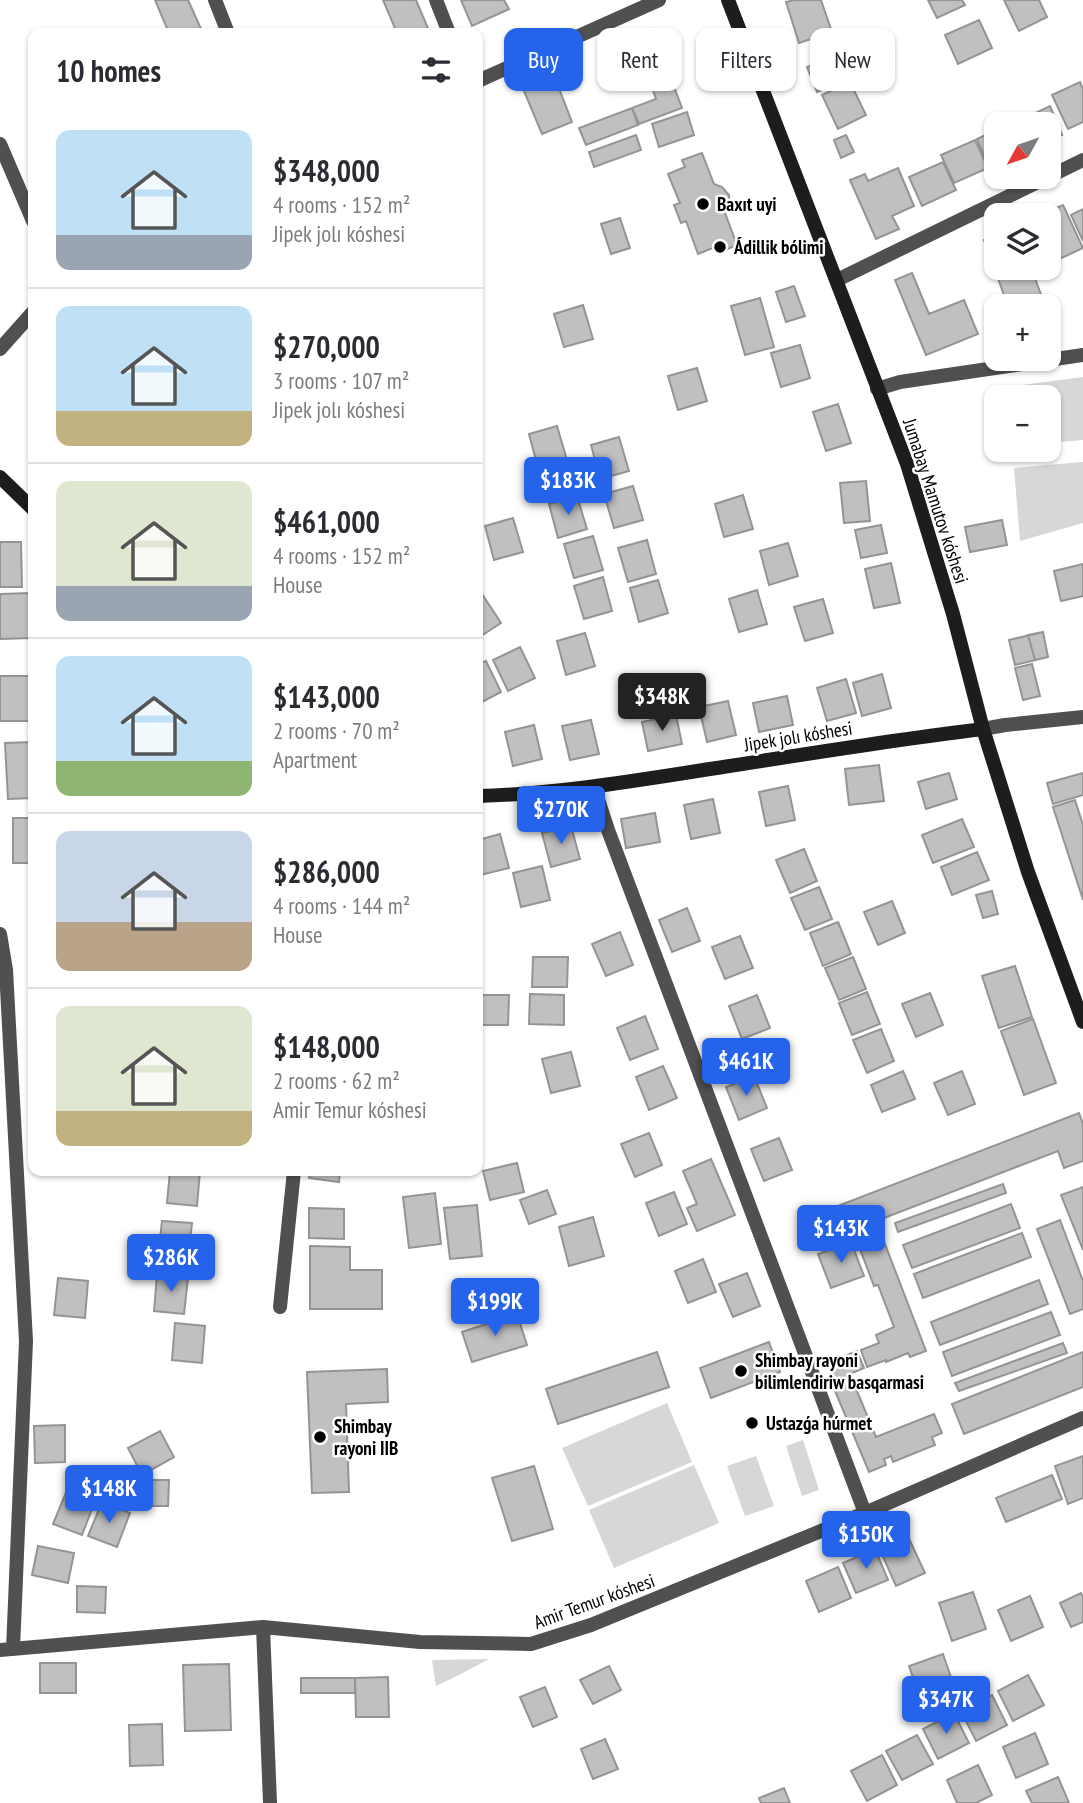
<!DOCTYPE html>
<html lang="en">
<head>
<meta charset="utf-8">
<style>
	:root { --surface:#fff; --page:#f2f2f3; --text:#2b2b33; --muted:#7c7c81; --line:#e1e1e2; --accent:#2563eb }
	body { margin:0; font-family:"PT Sans Narrow",sans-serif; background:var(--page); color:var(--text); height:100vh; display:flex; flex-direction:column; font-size:26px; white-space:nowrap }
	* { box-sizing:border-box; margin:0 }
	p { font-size:23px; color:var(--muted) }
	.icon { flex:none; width:38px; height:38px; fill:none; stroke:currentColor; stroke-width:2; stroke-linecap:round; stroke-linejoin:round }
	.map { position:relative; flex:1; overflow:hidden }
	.details { position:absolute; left:28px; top:28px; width:455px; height:1148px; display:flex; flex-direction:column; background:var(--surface); border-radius:14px; box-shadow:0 2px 5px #0004 }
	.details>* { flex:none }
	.top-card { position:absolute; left:504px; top:28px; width:472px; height:63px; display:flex; gap:14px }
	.needle { width:46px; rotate:230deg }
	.tools { position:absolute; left:984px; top:112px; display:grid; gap:14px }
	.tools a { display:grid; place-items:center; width:77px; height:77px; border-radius:14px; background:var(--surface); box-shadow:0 2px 5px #0004; font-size:35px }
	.price { position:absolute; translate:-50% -60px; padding:0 16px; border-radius:7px; background:var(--accent); color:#fff; font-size:23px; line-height:46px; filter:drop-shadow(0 2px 4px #0008) }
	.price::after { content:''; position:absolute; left:50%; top:42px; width:21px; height:16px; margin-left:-10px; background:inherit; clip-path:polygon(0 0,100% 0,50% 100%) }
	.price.on { background:#222; color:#fff }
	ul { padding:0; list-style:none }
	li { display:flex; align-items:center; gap:21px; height:175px; padding:0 28px }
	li+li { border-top:2px solid var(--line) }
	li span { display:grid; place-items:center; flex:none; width:196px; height:140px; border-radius:14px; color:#555 }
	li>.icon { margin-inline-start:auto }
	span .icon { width:84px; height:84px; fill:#fffc; stroke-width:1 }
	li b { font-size:30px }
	h2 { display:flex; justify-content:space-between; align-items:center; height:84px; padding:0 28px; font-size:30px }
	.pill { padding:0 24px; border-radius:14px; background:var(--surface); box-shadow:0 2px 5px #0004; font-size:24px; line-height:63px }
	.pill.on { background:var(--accent); color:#fff }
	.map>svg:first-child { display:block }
</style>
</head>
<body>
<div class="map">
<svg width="1083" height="1803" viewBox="0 0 1083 1803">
	<rect width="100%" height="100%" fill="#fff"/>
	<!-- green -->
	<path fill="#d7d7d7" d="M1083,377V440L1048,443V397H1007L1006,387Z
		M1083,462V523L1020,541L1014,468Z
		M667,1403L692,1462L588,1506L562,1448Z
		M803,1440L819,1490L802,1496L786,1446Z
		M756,1456L774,1506L745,1516L727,1466Z
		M694,1465L719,1523L614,1568L589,1510Z
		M489,1659L457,1676L436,1686L432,1660Z"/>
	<!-- building -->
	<path fill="#c0c0c0" stroke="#949494" stroke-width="2" d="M155,0H188L202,31L196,33H169Z
		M383,0H416L430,33H397Z
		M461,0H504L509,9L472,26Z
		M794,0H821L832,32L799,43L786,2Z
		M928,0H962L965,5L937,18Z
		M1004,0H1039L1047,17L1019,31Z
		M979,20L992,48L958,64L945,35Z
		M652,29L682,108L639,124L632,108L656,99L645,69L638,72L626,39Z
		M842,53L852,79L817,92L807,67Z
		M555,78L572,122L542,134L524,91Z
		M850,82L866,115L838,129L822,95Z
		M1080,82L1083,89V122L1068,129L1052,95Z
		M1050,106L1062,135L1048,141V124H1017L1016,122Z
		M632,108L638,125L586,145L579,128Z
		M687,112L694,135L659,147L652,124Z
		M996,130V164L989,167L977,139Z
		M636,135L641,150L594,167L589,152Z
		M846,135L854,152L841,158L834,140Z
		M975,140L988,168L954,183L941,155Z
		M702,153L714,184L722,187L729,195L730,207L725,213L737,245L718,253L715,247L698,254L686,221L681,223L674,205L680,203L668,174L685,167L682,160Z
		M943,162L956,190L922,206L909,177Z
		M898,168L914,206L892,216L899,229L876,239L850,180L865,174L868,181Z
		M1063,205L1083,248L1053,262L1048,252V215H1040Z
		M1083,209V241L1071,215Z
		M620,218L630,248L611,254L601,224Z
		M996,236V268H1031L1042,297L1015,306H1008L984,240Z
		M912,273L929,314L964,300L978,334L926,355L895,280Z
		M794,286L805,316L786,322L776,292Z
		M760,298L774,347L745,355L731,306Z
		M583,305L593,339L564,347L554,314Z
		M800,345L810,378L781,387L771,353Z
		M697,368L707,401L678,410L668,376Z
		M838,404L851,443L826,451L813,412Z
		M557,426L567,460L538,468L529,434Z
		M619,437L629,471L600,479L591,445Z
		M866,481L870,521L844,523L840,483Z
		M633,486L643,520L614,528L604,494Z
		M743,495L753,529L724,537L715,504Z
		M577,496L587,529L558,538L549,504Z
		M513,518L523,552L494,560L485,526Z
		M1002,520L1007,545L970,552L965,527Z
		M881,525L887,553L861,558L855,530Z
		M593,536L603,570L574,578L564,544Z
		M647,540L656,574L628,582L618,548Z
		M0,542H21L22,587H0Z
		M788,543L798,576L769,585L760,551Z
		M891,563L900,603L874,608L865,569Z
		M1083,564V596L1061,601L1054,571Z
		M603,577L612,611L584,619L574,586Z
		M658,580L668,613L639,622L630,588Z
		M757,590L767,624L739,632L729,599Z
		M30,593L31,638L0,639V594Z
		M482,594L501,623L478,638V596Z
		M823,599L833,633L805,641L794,607Z
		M1043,632L1048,657L1015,665L1009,640Z
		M1043,632L1048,657L1035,660L1028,635Z
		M585,633L595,666L566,675L557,641Z
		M520,647L535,678L508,691L493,660Z
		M486,661L501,692L478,704V664Z
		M1032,664L1040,696L1023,700L1015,668Z
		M882,674L891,708L862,716L853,683Z
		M0,676H33V721H0Z
		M846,679L856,713L827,721L817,688Z
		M787,696L793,725L759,732L753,703Z
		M728,701L736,735L707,742L699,707Z
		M676,715L682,744L648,751L642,722Z
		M591,720L599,754L570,760L562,726Z
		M534,725L542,759L513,766L505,732Z
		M33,742V798L8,799L5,743Z
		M879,765L884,801L849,805L845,769Z
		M949,773L957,799L926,809L918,782Z
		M1083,773V795L1053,804L1047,783Z
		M788,786L795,820L766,826L759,792Z
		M713,799L720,833L691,839L684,805Z
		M1075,800L1083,825V900L1053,807Z
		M655,813L660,842L626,848L621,819Z
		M13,818H33V863H13Z
		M962,819L974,847L933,863L922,835Z
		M571,826L580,859L551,867L542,833Z
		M500,834L509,868L480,875L478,867V840Z
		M804,849L817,881L790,893L776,860Z
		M977,852L989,880L952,895L941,867Z
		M542,866L550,900L521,907L513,873Z
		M819,887L832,919L805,930L791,898Z
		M992,891L998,914L983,918L976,895Z
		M892,901L905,933L878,945L864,912Z
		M687,908L700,941L672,952L659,920Z
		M838,922L851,954L823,966L810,933Z
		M620,932L633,965L606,976L592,944Z
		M740,936L753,968L725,979L712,947Z
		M533,957H568L567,987H532Z
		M853,957L866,989L839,1000L825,968Z
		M1015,966L1032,1017L999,1028L982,976Z
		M867,992L880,1024L852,1035L839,1003Z
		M930,993L943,1025L916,1037L902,1004Z
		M530,994L564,995V1025L529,1024Z
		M478,995H509L508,1025H478Z
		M757,995L770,1028L742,1039L729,1006Z
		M645,1016L658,1049L630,1060L617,1028Z
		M1033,1019L1056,1083L1024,1095L1001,1031Z
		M881,1029L894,1061L867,1073L853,1040Z
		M742,1039L756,1071L728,1082L715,1050Z
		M571,1052L580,1086L551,1093L542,1059Z
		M663,1066L677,1098L649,1110L636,1077Z
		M903,1071L915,1099L882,1112L871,1085Z
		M962,1071L975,1104L948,1115L934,1083Z
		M754,1076L767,1108L739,1120L726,1087Z
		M1079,1113L1083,1124V1161L1064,1168L1058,1151L879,1220L877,1215L867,1219L871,1231L848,1240L835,1207Z
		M649,1133L662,1165L635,1177L621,1144Z
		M779,1138L792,1170L764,1181L751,1149Z
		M711,1159L735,1215L697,1231L687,1208L697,1204L683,1171Z
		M517,1163L524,1192L490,1200L483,1171Z
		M170,1171H200L197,1206L167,1203Z
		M310,1171H340L339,1182L309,1178Z
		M380,1171H415V1175L380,1174Z
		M1003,1184L1006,1193L898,1232L895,1223Z
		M1083,1187V1250L1061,1195Z
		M547,1190L556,1214L529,1224L520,1200Z
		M674,1192L687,1224L659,1236L646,1203Z
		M435,1193L441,1244L409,1248L403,1197Z
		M1011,1204L1020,1228L912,1268L903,1245Z
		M477,1205L482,1256L450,1259L444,1208Z
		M309,1208L344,1209V1239L309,1238Z
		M593,1217L604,1256L569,1266L559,1227Z
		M1060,1220L1083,1281V1309L1070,1314L1037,1229Z
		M162,1221L192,1223L188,1260L158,1257Z
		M880,1231L926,1351L910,1357L908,1353L886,1362V1360L867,1367L861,1350L879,1343L876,1335L894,1327L878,1285L874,1286L857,1241Z
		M1022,1233L1031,1257L923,1298L914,1274Z
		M851,1242L864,1276L831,1288L818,1254Z
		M310,1246L350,1247V1270H382V1309H310Z
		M703,1259L716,1292L688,1303L675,1271Z
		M747,1273L760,1306L733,1317L719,1284Z
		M157,1275L188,1278L184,1314L154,1311Z
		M58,1278L88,1281L85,1318L54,1315Z
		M1039,1280L1048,1304L940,1345L931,1322Z
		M1051,1312L1060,1335L952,1376L943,1352Z
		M517,1314L527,1345L472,1362L462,1332Z
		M175,1323L205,1326L202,1363L172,1360Z
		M769,1342L780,1372L711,1398L700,1368Z
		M1063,1343L1067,1353L959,1391L955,1383Z
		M857,1351L864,1368L850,1374L876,1437L934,1414L942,1433L932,1437L935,1445L893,1462L891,1456L884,1459L886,1465L869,1472L833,1386L836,1385L827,1363Z
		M657,1352L669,1387L558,1424L546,1389Z
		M1083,1352V1387L964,1434L952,1404Z
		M387,1369L388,1402L346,1404L349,1492L312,1493L307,1372Z
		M65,1425V1462L35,1463L34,1426Z
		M160,1431L174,1457L142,1475L128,1448Z
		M1083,1456V1498L1068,1504L1055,1466Z
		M534,1466L553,1529L512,1541L492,1478Z
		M1052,1475L1062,1499L1006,1522L996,1498Z
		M140,1480H169L168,1506H140Z
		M67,1490L95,1501L82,1535L53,1524Z
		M102,1502L130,1513L117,1547L88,1536Z
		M905,1530L925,1573L896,1586L877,1543Z
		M38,1546L74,1553L68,1583L32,1575Z
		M875,1549L888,1580L856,1593L843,1563Z
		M838,1567L851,1598L819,1612L806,1581Z
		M77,1586L106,1587L105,1613L77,1612Z
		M973,1592L986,1629L952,1641L939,1603Z
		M1081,1593L1083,1597V1622L1071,1627L1060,1603Z
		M1030,1596L1043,1627L1011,1641L998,1610Z
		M943,1654L956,1692L922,1703L909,1666Z
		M40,1663H76V1693H40Z
		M229,1664L231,1730L185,1731L183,1665Z
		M609,1666L621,1690L593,1704L580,1680Z
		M1028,1675L1044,1705L1013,1721L998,1691Z
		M388,1677L389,1717H356L355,1678Z
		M301,1678H355V1693H301Z
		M545,1687L557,1717L533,1727L520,1697Z
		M992,1695L1007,1725L976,1741L961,1711Z
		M954,1713L969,1743L938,1759L923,1729Z
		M162,1724L163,1765L130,1766L129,1725Z
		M1035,1733L1048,1764L1016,1778L1003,1747Z
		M917,1735L933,1764L902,1780L886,1751Z
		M605,1739L618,1769L593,1779L581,1749Z
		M882,1755L897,1785L867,1801L851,1771Z
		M978,1765L992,1795L976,1803H957L947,1780Z
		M1058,1777L1069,1803H1032L1026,1791Z
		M784,1788L790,1803H761L759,1798Z"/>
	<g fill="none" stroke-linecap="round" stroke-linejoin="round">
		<!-- street -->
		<path stroke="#505050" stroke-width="14" d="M215,0L228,33
			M436,0L449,33
			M478,81L659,0
			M0,144L33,221
			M837,280L1083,160
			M0,349L33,312
			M877,389L900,382L1083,355
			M983,729L1005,725L1083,717
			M594,787L608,830L865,1513
			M0,934L6,970L26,1341L13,1649
			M280,1307L294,1171
			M263,1627L270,1803
			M0,1650L263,1627L420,1642L531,1644L591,1625L865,1513L1083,1418"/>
		<!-- secondary -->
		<path stroke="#1d1d1d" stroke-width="14" d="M728,0L907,464L953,614L983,729L1028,872L1083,1022
			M0,477L33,509
			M478,796C556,794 633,781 710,769C801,755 891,740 983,729"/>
	</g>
	<!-- markers -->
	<g fill="#000" stroke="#fff" stroke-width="2.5">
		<circle cx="703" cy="204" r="7"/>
		<circle cx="720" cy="247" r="7"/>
		<circle cx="741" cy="1371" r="7"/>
		<circle cx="752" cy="1423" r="7"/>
		<circle cx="320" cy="1437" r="7"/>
	</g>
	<g text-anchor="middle" stroke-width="5" stroke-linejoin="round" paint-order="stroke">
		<!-- poi labels -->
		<g font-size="19" font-weight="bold" fill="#000" stroke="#fff" text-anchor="start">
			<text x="717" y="211">Baxıt uyi</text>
			<text x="734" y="254">Ádillik bólimi</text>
			<text x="755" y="1367">Shimbay rayoni<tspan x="755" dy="22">bilimlendiriw basqarmasi</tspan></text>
			<text x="766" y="1430">Ustazǵa húrmet</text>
			<text x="334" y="1433">Shimbay<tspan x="334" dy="22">rayoni IIB</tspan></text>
		</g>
		<!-- street labels -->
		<g font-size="19" fill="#000" stroke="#fff">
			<text transform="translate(936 501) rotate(72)" y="7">Jumabay Mamutov kóshesi</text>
			<text transform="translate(798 736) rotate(-9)" y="7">Jipek jolı kóshesi</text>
			<text transform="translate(594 1601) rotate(-20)" y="7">Amir Temur kóshesi</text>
		</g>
	</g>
</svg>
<div class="tools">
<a><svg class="needle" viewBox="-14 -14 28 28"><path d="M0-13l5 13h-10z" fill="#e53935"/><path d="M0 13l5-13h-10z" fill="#7c7c81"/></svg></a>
<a><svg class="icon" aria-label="layers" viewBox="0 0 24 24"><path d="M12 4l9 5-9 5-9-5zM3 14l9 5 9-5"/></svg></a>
<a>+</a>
<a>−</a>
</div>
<b class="price" style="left:568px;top:517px">$183K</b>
<b class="price on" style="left:662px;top:733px">$348K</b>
<b class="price" style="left:561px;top:846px">$270K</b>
<b class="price" style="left:746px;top:1098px">$461K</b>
<b class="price" style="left:841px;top:1265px">$143K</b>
<b class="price" style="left:171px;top:1294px">$286K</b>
<b class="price" style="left:495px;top:1338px">$199K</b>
<b class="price" style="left:109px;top:1525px">$148K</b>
<b class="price" style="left:866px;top:1571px">$150K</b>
<b class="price" style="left:946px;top:1736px">$347K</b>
<div class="top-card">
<a class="pill on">Buy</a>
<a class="pill">Rent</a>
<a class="pill">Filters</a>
<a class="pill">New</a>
</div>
<section class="details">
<h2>10 homes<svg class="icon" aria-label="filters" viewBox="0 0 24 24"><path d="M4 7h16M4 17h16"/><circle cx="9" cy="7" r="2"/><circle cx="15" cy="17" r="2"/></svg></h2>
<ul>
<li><span style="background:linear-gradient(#bfe0f5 75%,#9aa5b1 0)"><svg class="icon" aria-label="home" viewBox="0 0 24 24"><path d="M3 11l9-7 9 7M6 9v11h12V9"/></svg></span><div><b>$348,000</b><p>4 rooms · 152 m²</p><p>Jipek jolı kóshesi</p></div></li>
<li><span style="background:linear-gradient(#bfe0f5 75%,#c2b280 0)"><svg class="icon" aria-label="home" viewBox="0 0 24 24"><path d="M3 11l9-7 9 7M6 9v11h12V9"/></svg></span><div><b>$270,000</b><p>3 rooms · 107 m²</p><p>Jipek jolı kóshesi</p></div></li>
<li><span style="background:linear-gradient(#dfe7d0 75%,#9aa5b1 0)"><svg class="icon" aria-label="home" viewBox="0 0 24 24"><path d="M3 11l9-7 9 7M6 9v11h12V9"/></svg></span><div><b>$461,000</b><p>4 rooms · 152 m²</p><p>House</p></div></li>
<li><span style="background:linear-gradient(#bfe0f5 75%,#8fb573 0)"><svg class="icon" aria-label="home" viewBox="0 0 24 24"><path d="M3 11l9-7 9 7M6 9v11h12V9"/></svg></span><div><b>$143,000</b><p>2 rooms · 70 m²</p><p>Apartment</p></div></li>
<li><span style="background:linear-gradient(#c9d6e8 65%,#b9a48a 0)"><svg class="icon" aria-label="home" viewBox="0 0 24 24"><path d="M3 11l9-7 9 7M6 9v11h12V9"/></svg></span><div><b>$286,000</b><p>4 rooms · 144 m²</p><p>House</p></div></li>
<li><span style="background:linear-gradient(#dfe7d0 75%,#c2b280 0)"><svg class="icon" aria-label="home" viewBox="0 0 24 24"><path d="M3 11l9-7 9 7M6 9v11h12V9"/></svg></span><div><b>$148,000</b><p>2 rooms · 62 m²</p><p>Amir Temur kóshesi</p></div></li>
</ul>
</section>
</div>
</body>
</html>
